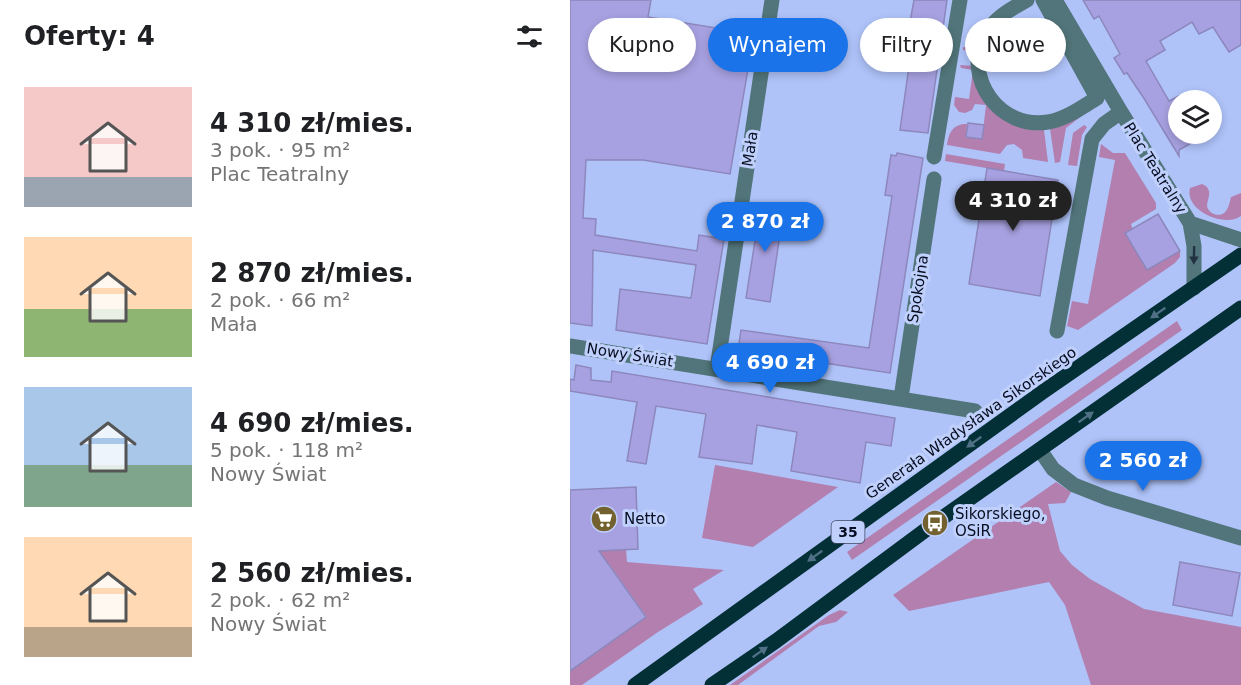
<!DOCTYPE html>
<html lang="pl">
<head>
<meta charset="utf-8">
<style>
	:root { --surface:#fff; --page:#f2f2f2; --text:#202124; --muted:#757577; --accent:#1a73e8 }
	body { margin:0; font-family:"DejaVu Sans",sans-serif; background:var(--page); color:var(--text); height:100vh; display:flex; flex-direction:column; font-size:22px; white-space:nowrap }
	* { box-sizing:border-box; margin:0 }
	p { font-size:20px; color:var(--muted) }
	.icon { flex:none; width:33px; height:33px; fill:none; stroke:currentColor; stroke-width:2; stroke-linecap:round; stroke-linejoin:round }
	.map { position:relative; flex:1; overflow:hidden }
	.sheet { display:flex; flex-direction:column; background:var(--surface); width:570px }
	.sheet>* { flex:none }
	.hud { position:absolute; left:18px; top:18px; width:562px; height:54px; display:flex; gap:12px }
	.buttons { position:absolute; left:598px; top:90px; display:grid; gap:12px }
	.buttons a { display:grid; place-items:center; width:54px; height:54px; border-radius:50%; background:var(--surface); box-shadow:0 3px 9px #0003; font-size:30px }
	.price { position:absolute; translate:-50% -51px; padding:0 14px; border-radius:21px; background:var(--accent); color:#fff; font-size:20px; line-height:39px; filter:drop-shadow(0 2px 3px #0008) }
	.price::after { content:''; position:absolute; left:50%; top:36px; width:18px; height:14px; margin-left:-9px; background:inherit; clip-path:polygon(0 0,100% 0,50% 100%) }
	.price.active { background:#222; color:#fff }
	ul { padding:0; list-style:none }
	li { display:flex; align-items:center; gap:18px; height:150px; padding:0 24px }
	li span { display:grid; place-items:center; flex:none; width:168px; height:120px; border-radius:0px; color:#555 }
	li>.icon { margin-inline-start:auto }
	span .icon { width:72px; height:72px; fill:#fffc; stroke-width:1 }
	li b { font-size:26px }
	h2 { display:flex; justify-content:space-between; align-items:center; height:72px; padding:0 24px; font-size:26px }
	.pill { padding:0 21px; border-radius:27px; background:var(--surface); box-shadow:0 3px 9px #0003; font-size:21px; line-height:54px }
	.pill.active { background:var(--accent); color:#fff }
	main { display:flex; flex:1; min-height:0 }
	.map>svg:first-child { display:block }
</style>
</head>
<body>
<main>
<section class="sheet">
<h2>Oferty: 4<svg class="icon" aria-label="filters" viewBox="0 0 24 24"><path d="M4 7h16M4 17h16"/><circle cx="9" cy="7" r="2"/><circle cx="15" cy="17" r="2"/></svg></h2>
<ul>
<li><span style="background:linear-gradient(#f6c9c9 75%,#9aa5b1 0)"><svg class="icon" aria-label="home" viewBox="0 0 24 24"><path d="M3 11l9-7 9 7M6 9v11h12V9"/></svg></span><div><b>4 310 zł/mies.</b><p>3 pok. · 95 m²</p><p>Plac Teatralny</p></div></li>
<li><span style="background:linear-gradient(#ffd9b3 60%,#8fb573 0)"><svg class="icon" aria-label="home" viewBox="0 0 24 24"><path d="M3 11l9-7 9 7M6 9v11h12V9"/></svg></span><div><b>2 870 zł/mies.</b><p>2 pok. · 66 m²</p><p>Mała</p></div></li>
<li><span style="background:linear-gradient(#a9c7e8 65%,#7fa58c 0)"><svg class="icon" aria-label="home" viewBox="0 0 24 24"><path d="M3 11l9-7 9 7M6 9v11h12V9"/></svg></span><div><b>4 690 zł/mies.</b><p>5 pok. · 118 m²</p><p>Nowy Świat</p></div></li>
<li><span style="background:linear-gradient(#ffd9b3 75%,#b9a48a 0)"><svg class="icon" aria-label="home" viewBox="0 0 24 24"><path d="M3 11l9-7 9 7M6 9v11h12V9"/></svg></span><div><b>2 560 zł/mies.</b><p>2 pok. · 62 m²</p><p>Nowy Świat</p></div></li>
</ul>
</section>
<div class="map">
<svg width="671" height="685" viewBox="0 0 671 685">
	<rect width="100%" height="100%" fill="#afc3f9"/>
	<!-- green -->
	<path fill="#b27faf" d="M410,25L419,28L408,57L428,107L473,122L478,162L453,158L452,150L444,144L437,145L430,154L377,145C379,132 383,124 397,124L396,137L412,139L416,105L405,104L402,110L395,113L389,112L384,105L385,97L399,99L403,70L391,68L390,65L404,66L406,52L393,50V47L407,48Z
		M513,115L496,128L490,162L485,163L479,122Z
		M514,125L517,127L512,135L507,166L498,165L503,133Z
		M531,144L543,153H555L586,203V209L561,224L577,270L610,251V257L605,263L508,330L497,326L502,301L518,304L545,160L529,157Z
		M376,154L435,164L434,171L375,161Z
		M632,184C636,186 637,186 639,191C640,196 637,201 637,206C639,215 651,218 656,211C659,207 660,201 661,197L671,193V216C655,228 614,211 620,188Z
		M607,321L612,330L282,560L277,552Z
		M145,465L268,487L183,547L132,538Z
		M486,482L501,492L495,503L478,504L490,551L502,565L520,579L574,609L671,627V685H521L495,605L479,582L339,611L323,595Z
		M56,549L57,562L154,570L123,589L133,604L88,632L12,685H0V671L76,616L39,564L0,567V552Z
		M270,610L278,612L266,622L249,626L168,685H160L259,615Z"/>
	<!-- building -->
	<path fill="#a8a1e1" stroke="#8c87bc" stroke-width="1.5" d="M0,0H81L78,17L184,34L160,174L73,160H16L13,218L26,219L25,235L127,251L129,235L154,239L137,344L46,330L50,289L121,298L126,265L23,250L22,326L0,323Z
		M344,0H377L358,133L330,130L342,45L336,44Z
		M513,0H671V45L659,52L643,27L629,34L622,22L590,41L595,50L576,61L599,101L609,96V134H637L609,150V156L575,100L557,73L554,74L544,58L550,54L529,16L524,19Z
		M398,123L414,125L412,139L396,137Z
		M327,153L353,158L320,373L168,350L171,330L299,348L322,196L315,195L321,155L326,156Z
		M417,168L488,180L470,296L399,284Z
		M191,203L214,207L200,302L176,298Z
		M588,214L610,251L577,270L555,233Z
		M6,365L21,368V380L41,382L42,371L325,418L321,446L296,442L290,483L221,471L227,432L187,425L182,464L129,457L136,414L86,406L76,464L57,461L67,402L0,391V379L4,380Z
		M66,487L68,549L29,551L76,617L0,671V490Z
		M610,562L670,573L662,616L603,605Z"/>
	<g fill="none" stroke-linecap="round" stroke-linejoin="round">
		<!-- minor -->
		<path stroke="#51757a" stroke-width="15" d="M457,0C441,9 424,18 415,35C392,78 430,130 478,122C496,119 512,107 527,98L473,0
			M485,0L551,112L620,223L624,246V288
			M364,157L390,0
			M620,223L671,240
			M487,331L522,139L534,124L551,112
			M0,346L405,411
			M147,369L202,0
			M331,398L364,179
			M470,450L483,469L504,485L537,498L671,538"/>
		<!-- major -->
		<path stroke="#033036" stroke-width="15" d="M65,685L474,391L671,255
			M142,685L206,641L365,523L671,308"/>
	</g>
	<!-- one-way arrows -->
	<defs><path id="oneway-solid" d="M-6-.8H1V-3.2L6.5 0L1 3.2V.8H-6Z" transform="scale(1.5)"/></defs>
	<use fill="#223240" href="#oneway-solid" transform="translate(624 255) rotate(91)"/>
	<g fill="#4f7085">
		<use href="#oneway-solid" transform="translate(588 313) rotate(145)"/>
		<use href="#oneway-solid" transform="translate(516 417) rotate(-35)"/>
		<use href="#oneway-solid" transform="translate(404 442) rotate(144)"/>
		<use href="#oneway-solid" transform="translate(245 556) rotate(144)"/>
		<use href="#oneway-solid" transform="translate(190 652) rotate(-35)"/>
	</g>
	<!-- icons -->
	<defs>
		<symbol id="supermarket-disc" viewBox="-11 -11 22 22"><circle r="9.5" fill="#73612f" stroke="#c0d0fc"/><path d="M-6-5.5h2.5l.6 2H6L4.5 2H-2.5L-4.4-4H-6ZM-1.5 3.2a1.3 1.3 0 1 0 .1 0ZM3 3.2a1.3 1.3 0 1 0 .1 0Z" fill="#fff"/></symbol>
		<symbol id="bus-disc" viewBox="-11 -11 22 22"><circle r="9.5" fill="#73612f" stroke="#c0d0fc"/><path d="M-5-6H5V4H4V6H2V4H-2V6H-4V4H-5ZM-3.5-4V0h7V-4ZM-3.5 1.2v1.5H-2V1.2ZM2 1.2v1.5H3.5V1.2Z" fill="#fff"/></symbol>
	</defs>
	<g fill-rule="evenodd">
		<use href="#supermarket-disc" x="19" y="504" width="30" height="30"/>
		<use href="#bus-disc" x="350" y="508" width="30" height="30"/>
	</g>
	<g text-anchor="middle" stroke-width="6" stroke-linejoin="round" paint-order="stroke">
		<!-- shield labels -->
		<rect fill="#c0d0fc" stroke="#3f4863" stroke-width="1.5" x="261.5" y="521" width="33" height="22" rx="4.5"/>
		<g font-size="14" font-weight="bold" fill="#080e21">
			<text x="278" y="537">35</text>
		</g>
		<!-- street labels -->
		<g font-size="15" fill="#080e21" stroke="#c0d0fc">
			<text transform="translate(180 149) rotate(-81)" y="5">Mała</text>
			<text transform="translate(585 168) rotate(58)" y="5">Plac Teatralny</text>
			<text transform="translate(348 289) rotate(-81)" y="5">Spokojna</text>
			<text transform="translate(60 355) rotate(9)" y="5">Nowy Świat</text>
			<text transform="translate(401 423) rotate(-35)" y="5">Generała Władysława Sikorskiego</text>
		</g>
		<!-- poi labels -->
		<g font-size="15" fill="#080e21" stroke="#c0d0fc" text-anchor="start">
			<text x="385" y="519">Sikorskiego,<tspan x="385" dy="17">OSiR</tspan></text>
			<text x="54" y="524">Netto</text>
		</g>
	</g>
</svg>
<div class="buttons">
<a><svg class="icon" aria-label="layers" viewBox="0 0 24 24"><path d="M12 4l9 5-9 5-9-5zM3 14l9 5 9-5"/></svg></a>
</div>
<b class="price active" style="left:443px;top:232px">4 310 zł</b>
<b class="price" style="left:195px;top:253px">2 870 zł</b>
<b class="price" style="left:200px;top:394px">4 690 zł</b>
<b class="price" style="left:573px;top:492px">2 560 zł</b>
<div class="hud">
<a class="pill">Kupno</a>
<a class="pill active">Wynajem</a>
<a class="pill">Filtry</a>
<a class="pill">Nowe</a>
</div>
</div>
</main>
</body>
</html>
